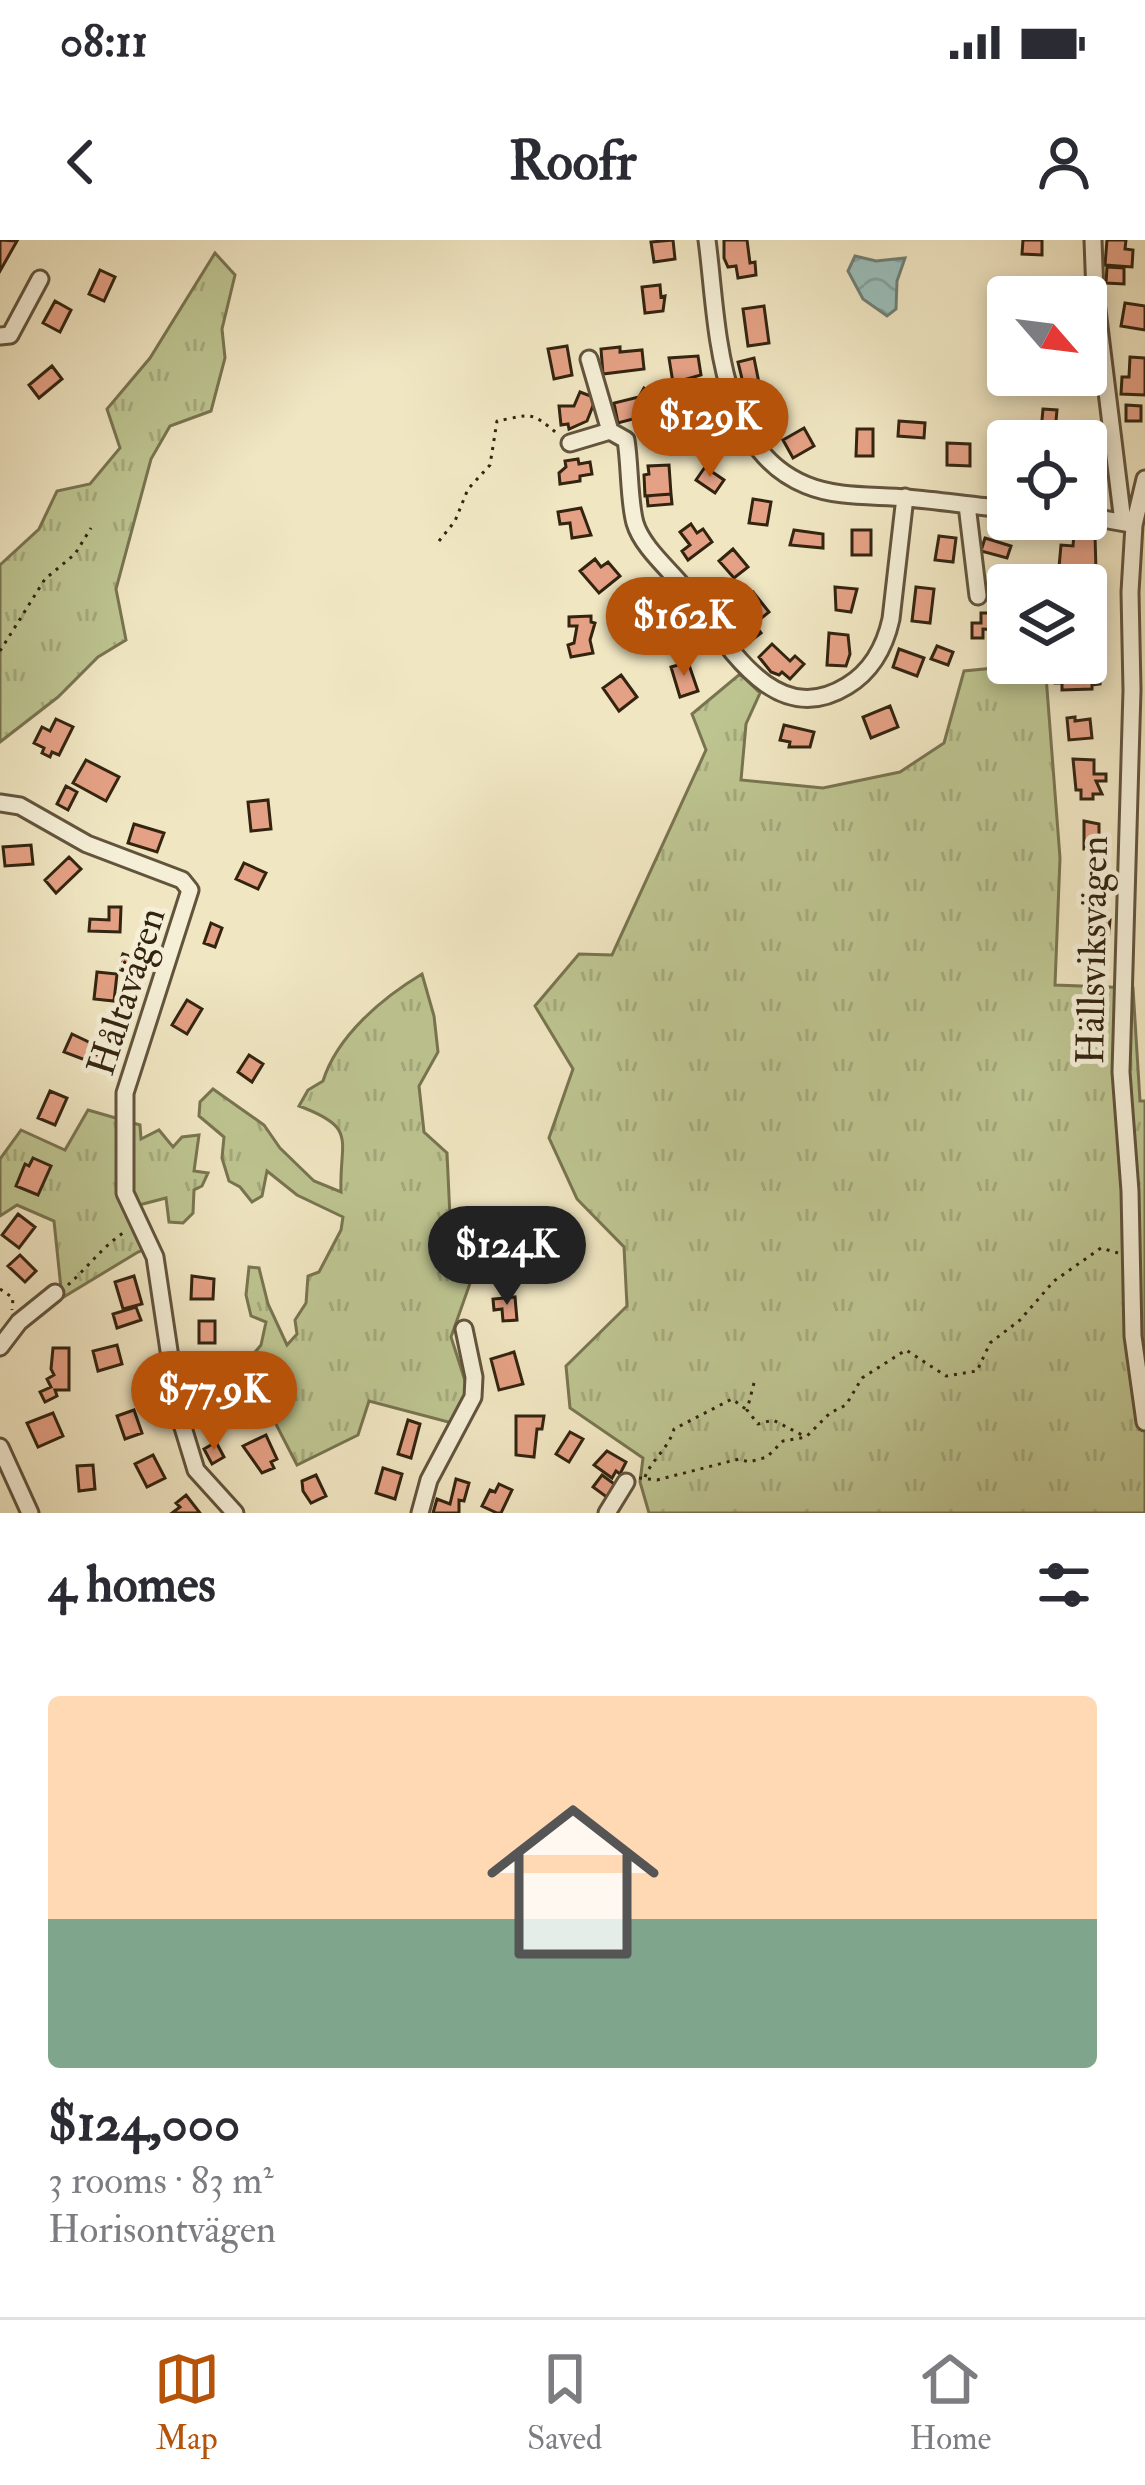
<!DOCTYPE html>
<html lang="en">
<head>
<meta charset="utf-8">
<style>
	:root { --surface:#fff; --page:#f7f7f7; --text:#2b2b33; --muted:#7c7c81; --line:#e1e1e2; --accent:#b45309 }
	body { margin:0; font-family:"IM FELL Double Pica",serif; background:var(--page); color:var(--text); height:100vh; display:flex; flex-direction:column; font-size:45px; white-space:nowrap }
	* { box-sizing:border-box; margin:0 }
	p { font-size:39px; color:var(--muted) }
	.icon { flex:none; width:66px; height:66px; fill:none; stroke:currentColor; stroke-width:2; stroke-linecap:round; stroke-linejoin:round }
	.map { position:relative; height:1273px; overflow:hidden }
	.sheet { display:flex; flex-direction:column; background:var(--surface); flex:1 }
	.sheet>* { flex:none }
	.needle { width:78px; rotate:118deg }
	.fabs { position:absolute; left:987px; top:36px; display:grid; gap:24px }
	.fabs a { display:grid; place-items:center; width:120px; height:120px; border-radius:12px; background:var(--surface); box-shadow:0 6px 18px #0003; font-size:60px }
	.price { position:absolute; translate:-50% -102px; padding:0 27px; border-radius:42px; background:var(--accent); color:#fff; font-size:39px; line-height:78px; filter:drop-shadow(0 3px 6px #0008) }
	.price::after { content:''; position:absolute; left:50%; top:72px; width:36px; height:27px; margin-left:-18px; background:inherit; clip-path:polygon(0 0,100% 0,50% 100%) }
	.price.current { background:#222; color:#fff }
	ul { padding:0; list-style:none }
	li { display:grid; align-content:center; gap:24px; height:636px; padding:0 48px }
	li+li { border-top:3px solid var(--line) }
	li span { display:grid; place-items:center; height:372px; border-radius:12px; color:#555 }
	li>.icon { margin-inline-start:auto }
	span .icon { width:216px; height:216px; fill:#fffc; stroke-width:1 }
	li b { font-size:51px }
	h2 { display:flex; justify-content:space-between; align-items:center; height:144px; padding:0 48px; font-size:51px }
	.status { display:flex; justify-content:space-between; align-items:center; height:84px; padding:0 60px; background:var(--surface); direction:ltr }
	.status svg { height:33px; fill:currentColor }
	header { display:flex; justify-content:space-between; align-items:center; height:156px; padding:0 48px; background:var(--surface); font-size:54px; font-weight:700 }
	.dock { display:flex; justify-content:space-around; align-items:center; height:168px; border-top:3px solid var(--line); background:var(--surface); font-size:33px; color:var(--muted) }
	.dock a { display:grid; justify-items:center; gap:6px }
	.dock .current { color:var(--accent) }
	.map>svg:first-child { display:block }
</style>
</head>
<body>
<div class="status"><b>08:11</b><svg viewBox="0 0 49 12"><path d="M0 12V9h3v3zM5 12V6h3v6zM10 12V3h3v9zM15 12V0h3v12zM26 1h20v11H26zM47 4h2v5h-2z"/></svg></div>
<header><svg class="icon" aria-label="back" viewBox="0 0 24 24"><path d="M15 5l-7 7 7 7"/></svg>Roofr<svg class="icon" aria-label="person" viewBox="0 0 24 24"><circle cx="12" cy="8" r="4"/><path d="M4 21q1-7 8-7t8 7"/></svg></header>
<div class="map">
<svg width="1145" height="1273" viewBox="0 0 1145 1273">
	<defs>
		<pattern id="grass-tufts" width="24" height="20" patternUnits="userSpaceOnUse" patternTransform="scale(3)"><rect width="24" height="20" fill="#bdc490"/><path d="M3 7l-1-3M5 7V3M7 7l1-3M15 17l-1-3M17 17v-4M19 17l1-3" fill="none" stroke="#a3a87b"/></pattern>
		<pattern id="water-waves" width="16" height="10" patternUnits="userSpaceOnUse" patternTransform="scale(3)"><rect width="16" height="10" fill="#9bbeba"/><path d="M0 5q4-4 8 0t8 0" fill="none" stroke="#86a39f"/></pattern>
	</defs>
	<rect width="100%" height="100%" fill="#f0e6c2"/>
	<filter id="stains"><feTurbulence type="fractalNoise" baseFrequency=".00167" numOctaves="4"/><feColorMatrix values="0 0 0 0 .2 0 0 0 0 .09 0 0 0 0 .02 0 0 0 .5 -.17"/></filter>
	<radialGradient id="worn" r=".72"><stop offset=".6" stop-color="#630" stop-opacity="0"/><stop offset="1" stop-color="#630" stop-opacity=".3"/></radialGradient>
	<!-- grass -->
	<path fill="url(#grass-tufts)" stroke="#787450" stroke-width="3" d="M215,13L235,35L222,89L225,118L211,171L170,186L151,219L116,349L126,400L98,417L58,457L0,502V325L39,289L57,251L90,244L120,208L107,169L150,118Z
		M1045,423L1060,618L1055,745L1133,748L1140,861H1145V1273H649L640,1242L643,1218L570,1168L566,1126L627,1066L624,1007L577,959L549,898L573,829L535,766L579,714L612,715L706,510L692,474L740,434L760,453L746,484L741,540L823,548L900,532L944,503L964,431Z
		M422,734L434,776L438,812L419,846L424,892L447,913L450,977L481,1002L488,1018L474,1032L451,1097L468,1150L452,1183L369,1161L358,1195L297,1225L245,1124L261,1105L266,1082L251,1076L246,1055L249,1027L259,1028L268,1064L287,1105L297,1094L295,1080L306,1063L308,1036L319,1032L341,990L343,977L297,955L267,931L262,956L252,962L240,947L229,941L222,918L224,897L199,876L200,862L213,849L264,885L280,908L314,941L341,952C339,900 359,888 299,866L308,850L323,841C337,796 382,758 422,734Z
		M88,870L140,885L141,899L159,890L173,907L182,897L199,895L194,931L208,933L202,946L194,950L193,973L183,983L169,982L166,958L139,965L158,1004L138,1012L62,1058L54,981L17,965L0,976V919L21,890L65,910Z"/>
	<!-- water -->
	<path fill="url(#water-waves)" stroke="#718076" stroke-width="3" d="M855,16L876,21L905,18L897,41L896,69L887,76L863,59L848,31Z"/>
	<!-- building -->
	<path fill="#e5a185" stroke="#332410" stroke-width="3" d="M0,0L17,1L0,31Z
		M673,0L675,19L654,22L651,2Z
		M724,0H747L750,23L755,22L756,35L738,38L736,26L728,27L724,18Z
		M1023,0H1042V15L1022,14Z
		M1107,0H1126L1125,9L1133,10L1132,27L1105,25Z
		M1107,27L1124,28V44L1106,43Z
		M100,30L115,37L104,61L89,54Z
		M660,45L661,57L665,56L663,71L645,73L642,47Z
		M55,61L71,70L60,92L43,83Z
		M1125,63L1145,66V90L1121,86Z
		M764,66L769,103L748,106L743,69Z
		M567,106L572,135L554,139L548,109Z
		M620,107V112L642,110L644,129L603,134L601,109Z
		M698,116L701,135L673,143L669,118Z
		M1130,117L1145,118V155L1121,154L1122,137H1129Z
		M754,118L759,143L744,147L738,122Z
		M52,126L62,139L39,158L29,145Z
		M644,148L662,158L652,174L618,183L614,163L639,157Z
		M580,152L596,158L587,181L569,189L568,184L561,185L559,166H574Z
		M1126,165L1141,166V181H1126Z
		M1043,169L1057,170L1055,192L1041,191Z
		M899,181L925,183L924,198L898,196Z
		M1075,184L1091,185L1089,207L1086,201H1073Z
		M804,188L814,206L793,218L783,200Z
		M857,189H873V216H856Z
		M947,203L970,204V226L947,225Z
		M578,219L579,224L590,222L592,234L580,236V241L560,244L559,233L566,227L565,221Z
		M669,225L671,254L645,256L644,235L649,234L648,226Z
		M705,227L724,240L715,253L696,240Z
		M1091,228L1103,229L1098,264L1087,263L1086,259V236H1090Z
		M671,254L672,264L648,266L647,256Z
		M753,259L771,262L767,285L749,283Z
		M581,268L591,295L572,298L570,283L560,284L558,272Z
		M691,284L697,293L703,289L712,302L688,320L682,311L690,305L680,292Z
		M794,290L823,294V308L790,305Z
		M852,290H871V315H852Z
		M1074,294L1095,296L1096,330L1059,327L1061,305L1073,306Z
		M939,296L956,298L953,322L935,320Z
		M985,298L1011,306L1007,318L981,311Z
		M733,309L748,327L734,338L719,321Z
		M595,319L601,327L608,322L620,336L599,353L580,331Z
		M835,347L857,349L851,372L836,370Z
		M916,347L934,349L930,383L912,381Z
		M753,352L769,372L754,384L761,393L748,403L741,395L747,390L741,381L751,373L741,361Z
		M1086,356L1105,357L1103,398L1086,397Z
		M989,362H1008V390L983,389V398H972V383H981V373H989Z
		M636,364L653,380L638,396L628,387L635,380L627,373Z
		M591,376V382L595,383L590,400L593,413L571,417L568,405L574,403L577,386H569V377Z
		M829,393L848,395L850,414L846,426L827,425Z
		M772,404L790,421L795,416L804,424L790,439L782,432L779,435L771,432L759,417Z
		M937,406L953,412L948,425L931,419Z
		M899,409L924,418L917,436L893,427Z
		M688,422L698,451L680,457L671,427Z
		M1076,425V430L1100,429V444L1092,445V449L1062,450V443H1055V426Z
		M621,435L637,457L619,471L603,448Z
		M890,466L898,487L871,498L863,477Z
		M1075,477V481L1090,479L1092,498L1069,500L1067,478Z
		M56,479L73,487L59,515L52,512L50,517L42,513L44,508L34,503L42,487L50,491Z
		M784,485L814,492L810,507H789L790,502L780,500Z
		M1073,519L1094,520V534H1106V541H1096L1102,554H1093V559H1081V550H1076Z
		M86,520L119,537L106,561L73,543Z
		M66,546L77,552L68,570L57,564Z
		M268,560L271,589L251,591L248,562Z
		M1084,581L1099,584V609H1084Z
		M134,584L164,593L157,612L128,603Z
		M31,605L33,624L5,626L3,607Z
		M69,617L81,629L56,653L45,640Z
		M244,623L266,633L258,649L236,639Z
		M109,667H121L120,692L89,691L90,679L109,680Z
		M1096,679L1110,680L1106,721H1088L1089,694H1096Z
		M211,683L222,688L215,707L204,703Z
		M123,714L145,722L140,736L118,729Z
		M97,732L117,734L114,761L94,759Z
		M187,760L202,769L187,794L172,785Z
		M72,794L97,806L93,813L100,816L96,824L64,812Z
		M249,815L263,824L252,842L238,832Z
		M50,851L67,858L55,885L38,878Z
		M33,918L51,926L38,955L16,946L25,924L29,926Z
		M18,974L35,987L19,1008L2,995Z
		M20,1015L36,1031L25,1042L8,1026Z
		M134,1036L142,1064L123,1069L115,1042Z
		M192,1036L214,1039L213,1059H191Z
		M515,1057L517,1080L503,1081L502,1069L494,1070L493,1059Z
		M136,1067L141,1080L117,1088L113,1074Z
		M199,1081H215V1103H199Z
		M117,1105L122,1124L98,1131L93,1111Z
		M53,1108H69V1150H55L57,1156L45,1162L40,1152L51,1147L47,1139L54,1135L51,1129Z
		M514,1112L523,1144L499,1150L491,1119Z
		M231,1143L238,1152L231,1158L233,1161L220,1176L217,1172L214,1175L205,1159L220,1144L224,1149Z
		M247,1152L260,1173L242,1184L237,1176L248,1169L240,1156Z
		M134,1170L142,1193L125,1199L117,1176Z
		M53,1173L63,1196L38,1207L27,1183Z
		M516,1176H544L542,1189H537L534,1217L516,1215Z
		M408,1180L420,1184L411,1218L398,1214Z
		M570,1192L583,1199L569,1222L556,1214Z
		M266,1195L277,1219L271,1222L274,1228L262,1233L243,1206Z
		M216,1202L224,1217L212,1224L204,1209Z
		M607,1211L626,1222L620,1234L616,1231L612,1238L594,1225Z
		M153,1215L165,1238L147,1247L135,1224Z
		M93,1225L95,1249L79,1251L77,1226Z
		M383,1228L402,1234L395,1259L376,1253Z
		M316,1235L326,1256L311,1263L303,1251L302,1241Z
		M602,1235L617,1246L608,1258L593,1247Z
		M456,1239L469,1243L464,1261L459,1260V1273H433L437,1259L450,1264Z
		M499,1244L512,1250L501,1273H497L482,1266L490,1250L495,1252Z
		M186,1255L200,1273H172L180,1267L176,1263Z"/>
	<g fill="none" stroke-linecap="round" stroke-linejoin="round">
		<defs>
			<path id="minor" d="M707,0C718,81 715,208 806,245C837,258 874,255 907,258C941,261 974,266 1008,269
				M1093,0L1095,54L1123,282
				M0,96L10,95L40,39
				M589,119L610,191L626,200C630,224 629,262 635,283C642,307 670,330 685,349C725,399 772,492 847,446C872,431 885,406 891,379L905,257
				M570,203L610,191
				M1145,239L1134,285L1130,352L1132,450L1121,832L1130,951L1133,1096L1145,1182
				M967,265L978,356
				M1086,276L1131,284
				M661,395L699,366
				M0,563L20,566L87,604L182,640L190,650L125,853V953L155,1017L178,1171L196,1230L235,1273
				M0,1107L19,1082L55,1053
				M0,1207L30,1273
				M420,1273L429,1240L473,1157L474,1137L464,1089
				M607,1273L626,1242"/>
		</defs>
		<!-- minor casing -->
		<use href="#minor" stroke="#62543c" stroke-width="21"/>
		<!-- path -->
		<path stroke="#332410" stroke-width="3" stroke-dasharray="3 6" stroke-linecap="butt" d="M639,197L731,187
			M439,301L455,281L468,249L490,225L497,181C534,174 530,171 559,195
			M0,411L45,339L75,314L91,288
			M68,1045C88,1027 104,1005 126,991
			M0,1049L13,1058L12,1070
			M754,1143L747,1170L758,1184L773,1180L804,1196
			M203,1165L222,1189
			M645,1237C652,1219 669,1208 674,1189L732,1159L747,1170
			M639,1238L657,1240L739,1219L749,1222L767,1217L783,1201L806,1197L830,1173L846,1165L862,1138L906,1110L946,1136L977,1131L990,1103L1020,1080L1054,1041L1101,1008L1118,1013"/>
		<!-- minor -->
		<use href="#minor" stroke="#f5efd7" stroke-width="15"/>
	</g>
	<g text-anchor="middle" stroke-width="10" stroke-linejoin="round" paint-order="stroke">
		<!-- street labels -->
		<g font-size="39" fill="#332410" stroke="#f5efd7">
			<text transform="translate(1091 710) rotate(-89)" y="14">Hällsviksvägen</text>
			<text transform="translate(125 751) rotate(-72)" y="14">Håltavägen</text>
		</g>
	</g>
	<rect width="100%" height="100%" filter="url(#stains)"/>
	<rect width="100%" height="100%" fill="url(#worn)"/>
</svg>
<div class="fabs">
<a><svg class="needle" viewBox="-14 -14 28 28"><path d="M0-13l5 13h-10z" fill="#e53935"/><path d="M0 13l5-13h-10z" fill="#7c7c81"/></svg></a>
<a><svg class="icon" aria-label="locate" viewBox="0 0 24 24"><circle cx="12" cy="12" r="6"/><path d="M12 2v4M12 18v4M2 12h4M18 12h4"/></svg></a>
<a><svg class="icon" aria-label="layers" viewBox="0 0 24 24"><path d="M12 4l9 5-9 5-9-5zM3 14l9 5 9-5"/></svg></a>
</div>
<b class="price" style="left:710px;top:240px">$129K</b>
<b class="price" style="left:684px;top:439px">$162K</b>
<b class="price current" style="left:507px;top:1068px">$124K</b>
<b class="price" style="left:214px;top:1213px">$77.9K</b>
</div>
<section class="sheet">
<h2>4 homes<svg class="icon" aria-label="filters" viewBox="0 0 24 24"><path d="M4 7h16M4 17h16"/><circle cx="9" cy="7" r="2"/><circle cx="15" cy="17" r="2"/></svg></h2>
<ul>
<li><span style="background:linear-gradient(#ffd9b3 60%,#7fa58c 0)"><svg class="icon" aria-label="home" viewBox="0 0 24 24"><path d="M3 11l9-7 9 7M6 9v11h12V9"/></svg></span><div><b>$124,000</b><p>3 rooms · 83 m²</p><p>Horisontvägen</p></div></li>
</ul>
</section>
<nav class="dock">
<a class="current"><svg class="icon" aria-label="map" viewBox="0 0 24 24"><path d="M3 6l6-2 6 2 6-2v14l-6 2-6-2-6 2zM9 4v14M15 6v14"/></svg>Map</a>
<a><svg class="icon" aria-label="saved" viewBox="0 0 24 24"><path d="M7 4h10v16l-5-4-5 4z"/></svg>Saved</a>
<a><svg class="icon" aria-label="home" viewBox="0 0 24 24"><path d="M3 11l9-7 9 7M6 9v11h12V9"/></svg>Home</a>
</nav>
</body>
</html>
